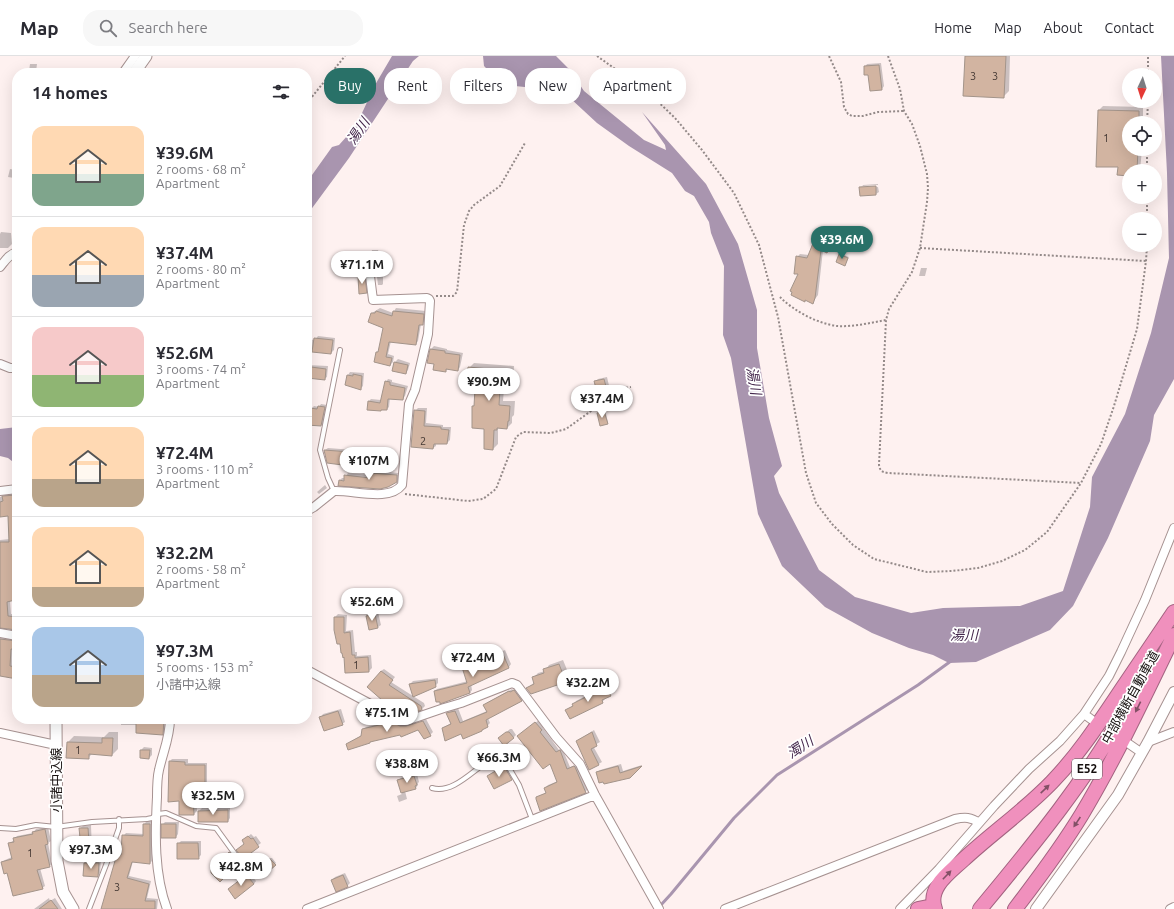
<!DOCTYPE html>
<html lang="en">
<head>
<meta charset="utf-8">
<style>
	:root { --surface:#fff; --page:#f7f7f7; --text:#2b2b33; --muted:#7c7c81; --line:#e1e1e2; --accent:#297168 }
	body { margin:0; font-family:Ubuntu,"Noto Sans JP",sans-serif; background:var(--page); color:var(--text); height:100vh; display:flex; flex-direction:column; font-size:15px; white-space:nowrap }
	* { box-sizing:border-box; margin:0 }
	p { font-size:13px; color:var(--muted) }
	.icon { flex:none; width:22px; height:22px; fill:none; stroke:currentColor; stroke-width:2; stroke-linecap:round; stroke-linejoin:round }
	.map { position:relative; flex:1; overflow:hidden }
	.details { position:absolute; left:12px; top:12px; width:300px; height:656px; display:flex; flex-direction:column; background:var(--surface); border-radius:16px; box-shadow:0 4px 16px #0002 }
	.details>* { flex:none }
	.top-card { position:absolute; left:324px; top:12px; width:380px; height:36px; display:flex; gap:8px }
	.needle { width:26px; rotate:184deg }
	.tools { position:absolute; left:1122px; top:12px; display:grid; gap:8px }
	.tools a { display:grid; place-items:center; width:40px; height:40px; border-radius:50%; background:var(--surface); box-shadow:0 4px 16px #0002; font-size:20px }
	.price { position:absolute; translate:-50% -34px; padding:0 9px; border-radius:14px; background:#fff; color:#222; font-size:13px; line-height:26px; filter:drop-shadow(0 1px 2px #0008) }
	.price::after { content:''; position:absolute; left:50%; top:24px; width:12px; height:9px; margin-left:-6px; background:inherit; clip-path:polygon(0 0,100% 0,50% 100%) }
	.price.on { background:var(--accent); color:#fff }
	ul { padding:0; list-style:none }
	li { display:flex; align-items:center; gap:12px; height:100px; padding:0 20px }
	li+li { border-top:1px solid var(--line) }
	li span { display:grid; place-items:center; flex:none; width:112px; height:80px; border-radius:12px; color:#555 }
	li>.icon { margin-inline-start:auto }
	span .icon { width:48px; height:48px; fill:#fffc; stroke-width:1 }
	li b { font-size:17px }
	h2 { display:flex; justify-content:space-between; align-items:center; height:48px; padding:0 20px; font-size:17px }
	.pill { padding:0 14px; border-radius:16px; background:var(--surface); box-shadow:0 4px 16px #0002; font-size:14px; line-height:36px }
	.pill.on { background:var(--accent); color:#fff }
	header { display:flex; align-items:center; gap:24px; box-sizing:border-box; height:56px; padding:0 20px; background:var(--surface); border-bottom:1px solid var(--line) }
	header strong { font-size:19px }
	nav { display:flex; gap:22px; margin-inline-start:auto; font-size:14px }
	.search { width:280px; height:36px; background:var(--page); display:flex; align-items:center; gap:10px; box-sizing:border-box; padding:0 14px; border-radius:16px; color:var(--muted); font-size:15px }
	.map>svg:first-child { display:block }
</style>
</head>
<body>
<header>
<strong>Map</strong>
<div class="search"><svg class="icon" aria-label="search" viewBox="0 0 24 24"><circle cx="10" cy="10" r="6"/><path d="M15 15l6 6"/></svg>Search here</div>
<nav><a>Home</a><a>Map</a><a>About</a><a>Contact</a></nav>
</header>
<div class="map">
<svg width="1174" height="853" viewBox="0 0 1174 853">
	<rect width="100%" height="100%" fill="#fef1f0"/>
	<!-- water -->
	<path fill="#a995af" d="M392,0H419L413,5L349,102L307,159V126L332,91L339,89L356,70L375,29Z
		M483,0H556L570,14L584,35L644,84L666,94L665,89L642,56L706,128L738,188L757,254V292L769,362L782,410L774,420L779,437L819,514L855,541L911,557L943,552L1020,550L1063,535L1090,451L1092,421L1125,358L1151,277L1169,202L1167,117L1161,0H1174V323L1154,359L1150,385L1108,482L1073,550L1050,574L976,606L949,607L933,599L909,592L872,577L825,551L782,510L758,458L731,302L723,279L724,210L711,177L709,166L694,140L685,135L672,117L629,90L597,67L570,42L544,33L515,30L495,21L484,10Z
		M17,371V409L8,402L0,400V373Z"/>
	<!-- shadow -->
	<path fill="#0003" d="M966,0H1010L1009,35L1003,41Z
		M881,7L884,30L882,33L865,11L867,8Z
		M30,8H37L36,16L29,15Z
		M1103,50L1143,51V67H1129V93H1142L1140,115H1129V119L1119,110L1099,54Z
		M10,113L16,114L14,122L8,121Z
		M878,128V129L862,130V132L878,131L879,136L876,138L861,132L863,129Z
		M1,176L11,177L12,188L8,192H0V178Z
		M819,178L833,184L829,193L826,196L823,194L818,239L812,247L806,243L805,245L797,201L800,198L809,199L816,181Z
		M372,194H378L380,200L374,201L371,198Z
		M841,198L849,201L846,207L840,199Z
		M921,212H927L925,220H919Z
		M367,218L369,233L366,236L359,222L362,219Z
		M378,220H383V228L382,229H378L377,221Z
		M380,252L393,257L396,252L426,255L425,265L421,268L418,285L416,288L391,285L388,298L394,300L393,306L390,309L377,296L380,294L384,271L372,257Z
		M318,280L335,282L334,294L331,297L307,295V283L315,284Z
		M434,290L447,293V294L463,297L460,311L458,314L448,312L446,315L435,307L428,306L431,293Z
		M398,303L410,307L408,314L405,317L393,314L395,306Z
		M474,307L514,310L513,328L508,333H504L503,345H515L514,359L512,361V367L507,372L498,371V388L493,393L485,372L472,359L473,350L475,348L476,332L469,312Z
		M307,309L328,310L327,321L324,323L307,321Z
		M350,316L364,317L363,330L360,333L348,319Z
		M607,321L610,334L607,337L595,326L598,323Z
		M388,323L392,324V326L408,330L405,340L402,343L390,342L389,351L387,353H382L381,354L368,346L371,343L381,344L386,326Z
		M321,348L327,349L324,367L321,369L307,368V352H312L314,350L319,351Z
		M418,352H427L426,367L443,369V371H451L450,384L447,387H436V390L433,392L415,355Z
		M605,354L608,366L607,367L598,357Z
		M328,392L354,394L352,406L349,409L325,394Z
		M374,415L399,417V423L396,426L379,432L340,424L342,422H345L348,417L371,419Z
		M325,429L327,432L319,438L317,436Z
		M17,436V541L14,544H10L11,558H17V573L0,571V484L10,483L9,459L0,460V441L4,440L6,438Z
		M378,556L381,569L378,571L367,561L370,558Z
		M338,558L347,559L346,575L353,574L355,596H357V600L371,599L372,612L369,615L345,600L335,561Z
		M0,578L17,582V593L13,592L12,607H17V622L0,619Z
		M505,594L511,608L509,611L471,628L472,634L470,637L435,635L437,633L468,625L462,608L464,605L476,603L478,609L495,601V600L498,597Z
		M563,604L570,621L566,625L527,632L535,626L533,622L538,617L545,615L549,609Z
		M384,613L395,621L391,626L424,647L425,650L422,653L403,658L381,615Z
		M438,622V627L435,630L410,628L413,625Z
		M609,628L613,636L604,642L605,643L602,646L566,654L574,649L576,645Z
		M517,632L525,642L522,645L488,662L490,667L487,670L461,676L443,672L451,667L447,657L450,655L458,652L463,665L487,655L484,649L487,647L512,633L513,634Z
		M17,636V645L15,644Z
		M341,653L345,666L342,668L321,661L323,658Z
		M121,663H166L165,675L162,678L137,669H121Z
		M426,663L433,676L430,679L419,673L372,685L370,686L347,688L362,679L363,674L366,671L395,664L403,668H410Z
		M539,664L544,671L543,672L559,694L562,692L570,711L578,708L588,733L585,736L540,740L547,736L545,732L548,729L558,725L550,706L521,678Z
		M510,673H512L516,679L514,681L502,680Z
		M594,674L600,686L593,690L602,706L590,713L577,685Z
		M109,676H118V693L112,699L92,698L88,702L67,701L68,686L74,680L104,681Z
		M144,691L152,692V699L149,702L141,694Z
		M172,703H188V707H207V735L204,738H196L197,755L194,758H180V744L170,705Z
		M507,708L514,720L511,723L488,720Z
		M621,708L623,715L642,709L630,722L597,716L600,714Z
		M414,718L415,719L417,718L419,726L418,727V729L416,732L405,735L407,743L399,746L397,740L402,738L398,724L401,722Z
		M202,752H230V762L228,765H199V755Z
		M147,765H153V804L150,807L133,805L129,820L151,825L147,842L158,843L157,853H102L118,798L122,796L123,780L126,777L144,778V768Z
		M165,766H179L178,778L176,781L162,769Z
		M91,769L92,795L89,798L68,784L71,781L81,780L80,772L83,770Z
		M48,771L51,785L48,787L52,808L49,810L40,812L45,830L42,832L8,816L2,806L5,804L12,801L10,787L14,784L17,780L33,777L36,773Z
		M251,778L254,781L256,780L261,787L243,801L246,782Z
		M181,785H201V799L198,802L178,788Z
		M232,794L240,804L220,825L212,814Z
		M269,802H272L276,807L270,813L264,807Z
		M87,804L101,805L100,817L97,820L85,807Z
		M345,817L350,827L347,830L332,824L335,821Z
		M248,818L251,821L252,820L256,825L254,828L229,833Z
		M49,842L50,845L55,842L62,853H34Z"/>
	<g fill="none" stroke-linecap="round" stroke-linejoin="round">
		<!-- stream -->
		<path stroke="#a995af" stroke-width="3" d="M660,850L671,838L734,762L777,719L918,629L951,605"/>
	</g>
	<!-- building -->
	<path fill="#d2b4a1" stroke="#a3948a" d="M965,0H1006L1004,42L963,40Z
		M879,9L882,34L870,35L868,19H864V10Z
		M1098,54L1139,55V67H1129V93H1138L1137,115H1129V120L1117,119L1118,111H1096Z
		M876,130V139L860,140L859,131Z
		M816,180L831,187L827,197L821,194L815,242L813,248L805,244V246L791,239L792,236L790,235L798,218H794L796,200L807,202Z
		M839,198L848,202L845,210L836,206Z
		M358,221H365L367,237L359,238Z
		M376,255L392,260L393,255L424,258L423,269H419L416,289L389,286L386,301L392,302L390,310L374,306L376,296H378L383,272L368,266L371,257H375Z
		M314,282L333,284L331,298L312,296Z
		M430,293L445,295V297L460,299L458,315L446,313V316L433,314L434,308L427,307Z
		M394,306L408,309L406,318L392,315Z
		M311,311L326,313L325,324L307,322V312L311,313Z
		M468,311L510,315L508,334L500,333L499,349L510,350L509,365H508L507,373L497,372V374H494L493,394L484,393V373L472,372V350H474L475,333H471V327L467,326Z
		M353,318L362,320L361,334L345,329L347,319L353,320Z
		M604,323L608,338L598,340L594,325Z
		M385,325L390,326V329L405,332L403,344L388,343L387,354H381V355L367,354L368,345L380,347Z
		M318,350L325,351L321,370L307,369V356H310V352L317,353Z
		M414,354L425,355L424,370L441,371V373L449,374L447,388H434L433,393L411,391Z
		M604,355L608,368L600,370L597,357Z
		M324,394L351,396L350,410L327,407Z
		M370,417L397,419V426L388,431L380,433L338,430L339,424L344,425V419L370,422Z
		M17,439V509L15,526H14L15,544L7,546L8,560L17,561V574L0,572V486H9L8,460L0,461V446L3,445L2,440Z
		M375,558L378,572L369,574L366,560Z
		M334,561H344V577L350,576L352,599H355V602L368,601L369,616L345,617L344,601L343,602L342,597H341L340,588H337L334,574Z
		M0,583L17,585V594L11,593L10,610L17,611V623L0,620Z
		M502,596L509,612L468,631L470,637L440,648V646H436L434,635L467,627L461,608L473,605L476,611L495,602L494,600Z
		M559,608L566,626L531,638L526,632L534,628L532,621L544,617L543,613Z
		M381,615L393,624L389,629L421,650L422,654L403,660L389,652L387,648L385,649L383,645L367,631Z
		M435,624L436,631L413,641L409,628Z
		M606,631L611,640L602,644L603,647L570,663L565,654L573,650L572,648Z
		M514,634L522,645L486,664L488,671L482,674V675L463,683L461,678L445,685L442,672L451,668L446,657L455,655L460,667L487,656L483,649L509,635L510,636Z
		M338,655L343,669L324,675L319,661Z
		M136,663H164L163,679L136,677Z
		M423,665L431,680L424,683L418,674L401,681L400,679L370,686V687L348,694L346,688L361,680L362,673L392,666L400,670H406Z
		M535,666L542,674L540,676L556,696L560,694L567,713L574,710L575,711L586,737L540,755L536,743V741L546,737L544,732L557,726L550,708L543,713L517,680Z
		M506,676H509L514,682L504,690L498,682Z
		M592,676L597,690L591,693L599,709L589,714L576,685Z
		M102,682H113L112,700L89,698V703L66,702L67,686L102,687Z
		M140,694H150L149,703L140,702Z
		M169,705L185,706V709H205V739H193L194,759H179V745L168,746Z
		M504,710L512,724L494,733L487,720Z
		M618,710L620,717L642,710L630,722L604,728L603,726L599,727L596,716Z
		M412,720V721L414,720L417,729L415,730L416,733L401,737L397,724Z
		M228,754V766H198V755Z
		M143,768H150V808L132,806L127,822L149,828L145,845H155V853H101L117,798L121,799L122,779L143,780Z
		M161,768H176V782H161Z
		M79,772H88L90,799L68,800L67,783L80,782Z
		M45,773L48,788L45,789L50,811L37,814L43,833L13,840L7,817L4,818L1,806L12,803L8,787L14,786L13,782L33,778L32,776Z
		M248,780L251,783L253,782L259,791L243,803L236,794L244,788L242,784Z
		M177,787H198L199,803H177Z
		M229,796L238,808L220,826L211,817V814Z
		M267,803H270L276,809L269,815L263,807Z
		M84,807H99L98,821L83,820Z
		M343,819L348,831L336,836L331,824Z
		M245,820L248,823L249,822L254,828L235,843L228,833Z
		M51,844L58,853H39Z"/>
	<g fill="none" stroke-linecap="round" stroke-linejoin="round">
		<defs>
			<path id="service" d="M334,435L328,422L320,394L340,294
				M432,732C456,739 478,707 499,699L502,700L519,729L532,763
				M0,772L16,773L36,769L56,771L92,766L147,763L152,762L158,758L166,757L196,770L216,772L240,805
				M89,853L106,809L119,772V763"/>
			<path id="minor" d="M123,17L135,0
				M0,211C5,205 9,198 17,196
				M0,308L10,312H17
				M0,435L17,433
				M307,455L314,451L334,435C354,434 389,446 402,429L409,348L415,334L428,278L430,245L429,243L427,242L373,244L368,204
				M0,577L17,580
				M307,614L402,665H406L444,652L461,647L512,627L517,629L556,681L580,708L595,739L659,853
				M1084,658L1095,666
				M0,677L56,689
				M1148,686L1174,676
				M1129,688L1142,697
				M167,853C154,818 155,778 157,741C157,732 157,722 159,714C163,696 170,681 170,663
				M307,853L595,739
				M725,853L955,763C965,761 971,761 979,767
				M900,853L939,813L994,750L1029,713L1060,685L1084,658L1109,620L1121,596L1145,544L1174,472
				M1170,853L1174,851"/>
			<path id="tertiary" d="M1036,853L1118,739L1148,686L1174,636"/>
			<path id="secondary" d="M134,17L146,0
				M56,663L57,805L63,836L73,853"/>
			<path id="motorway" d="M918,853L928,851L935,853
				M935,853C927,832 949,817 963,804C992,777 1024,755 1052,726C1081,696 1103,661 1126,627C1142,603 1158,580 1174,556
				M980,853C1034,788 1088,722 1129,648C1136,635 1142,620 1149,607
				M1015,853C1038,823 1062,791 1082,758C1116,701 1145,639 1174,579"/>
		</defs>
		<!-- service casing -->
		<use href="#service" stroke="#a69291" stroke-width="6"/>
		<!-- minor casing -->
		<use href="#minor" stroke="#a69291" stroke-width="10"/>
		<!-- tertiary casing -->
		<use href="#tertiary" stroke="#a69291" stroke-width="12"/>
		<!-- secondary casing -->
		<use href="#secondary" stroke="#a69291" stroke-width="13"/>
		<!-- motorway casing -->
		<use href="#motorway" stroke="#a36380" stroke-width="16"/>
		<!-- path -->
		<path stroke="#948a89" stroke-width="2" stroke-dasharray="2 2" stroke-linecap="butt" d="M597,0L649,37L675,62L702,94L734,137L759,189L778,261L806,417L816,447L832,468L853,489L874,503L927,516L952,515L978,512L1002,505L1025,494L1047,476L1081,427L1101,388L1114,350L1137,273L1146,205L1147,189
			M829,0L841,26L844,51L848,58L852,60H863L878,56L904,55
			M888,0L900,33L904,55L912,68L920,90L927,118L928,132L927,146L920,192L912,216L889,253L886,264L879,409C880,415 882,416 888,417L1081,427
			M1148,19V0
			M307,47L345,0
			M1147,67L1148,45
			M1147,115V93
			M1147,163V141
			M920,192L1146,205
			M436,240H453L457,236L464,169L469,155L474,149L500,130L525,87
			M780,241C794,255 816,267 837,270C853,271 870,267 886,264
			M405,438L468,445L483,443L496,433L516,381L523,376L551,377L566,373L623,332L631,331"/>
		<!-- service -->
		<use href="#service" stroke="#fff" stroke-width="4"/>
		<!-- minor -->
		<use href="#minor" stroke="#fff" stroke-width="8"/>
		<!-- tertiary -->
		<use href="#tertiary" stroke="#fff" stroke-width="10"/>
		<!-- secondary -->
		<use href="#secondary" stroke="#fff" stroke-width="11"/>
		<!-- motorway -->
		<use href="#motorway" stroke="#f090bd" stroke-width="14"/>
	</g>
	<!-- one-way arrows -->
	<defs><path id="oneway-solid" d="M-6-.8H1V-3.2L6.5 0L1 3.2V.8H-6Z"/></defs>
	<g fill="#825066">
		<use href="#oneway-solid" transform="translate(1138 651) rotate(116)"/>
		<use href="#oneway-solid" transform="translate(1045 733) rotate(-44)"/>
		<use href="#oneway-solid" transform="translate(1077 766) rotate(124)"/>
		<use href="#oneway-solid" transform="translate(947 819) rotate(-46)"/>
	</g>
	<g text-anchor="middle" stroke-width="3.5" stroke-linejoin="round" paint-order="stroke">
		<!-- number labels -->
		<g font-size="11" fill="#443833">
			<text x="973" y="24">3</text>
			<text x="995" y="24">3</text>
			<text x="1106" y="86">1</text>
			<text x="423" y="389">2</text>
			<text x="356" y="613">1</text>
			<text x="78" y="698">1</text>
			<text x="30" y="801">1</text>
			<text x="117" y="835">3</text>
		</g>
		<!-- shield labels -->
		<rect fill="#fff" stroke="#5b5756" stroke-width="1" x="1072" y="703" width="30" height="20" rx="3"/>
		<g font-size="12" font-weight="bold" fill="#150f0e">
			<text x="1087" y="717">E52</text>
		</g>
		<!-- street labels -->
		<g font-size="13" fill="#150f0e" stroke="#fff">
			<text transform="translate(1130 641) rotate(-61)" y="5">中部横断自動車道</text>
			<text transform="translate(56 724) rotate(-90)" y="5">小諸中込線</text>
		</g>
		<!-- water labels -->
		<g font-size="14" font-style="italic" fill="#45284d" stroke="#fff">
			<text transform="translate(358 75) rotate(-56)" y="5">湯川</text>
			<text transform="translate(754 325) rotate(80)" y="5">湯川</text>
			<text x="964" y="584">湯川</text>
			<text transform="translate(800 691) rotate(-33)" y="5">濁川</text>
		</g>
	</g>
</svg>
<div class="tools">
<a><svg class="needle" viewBox="-14 -14 28 28"><path d="M0-13l5 13h-10z" fill="#e53935"/><path d="M0 13l5-13h-10z" fill="#7c7c81"/></svg></a>
<a><svg class="icon" aria-label="locate" viewBox="0 0 24 24"><circle cx="12" cy="12" r="6"/><path d="M12 2v4M12 18v4M2 12h4M18 12h4"/></svg></a>
<a>+</a>
<a>−</a>
</div>
<b class="price on" style="left:842px;top:204px">¥39.6M</b>
<b class="price" style="left:362px;top:229px">¥71.1M</b>
<b class="price" style="left:489px;top:346px">¥90.9M</b>
<b class="price" style="left:602px;top:363px">¥37.4M</b>
<b class="price" style="left:369px;top:425px">¥107M</b>
<b class="price" style="left:372px;top:566px">¥52.6M</b>
<b class="price" style="left:473px;top:622px">¥72.4M</b>
<b class="price" style="left:588px;top:647px">¥32.2M</b>
<b class="price" style="left:387px;top:677px">¥75.1M</b>
<b class="price" style="left:499px;top:722px">¥66.3M</b>
<b class="price" style="left:407px;top:728px">¥38.8M</b>
<b class="price" style="left:213px;top:760px">¥32.5M</b>
<b class="price" style="left:91px;top:814px">¥97.3M</b>
<b class="price" style="left:241px;top:831px">¥42.8M</b>
<div class="top-card">
<a class="pill on">Buy</a>
<a class="pill">Rent</a>
<a class="pill">Filters</a>
<a class="pill">New</a>
<a class="pill">Apartment</a>
</div>
<section class="details">
<h2>14 homes<svg class="icon" aria-label="filters" viewBox="0 0 24 24"><path d="M4 7h16M4 17h16"/><circle cx="9" cy="7" r="2"/><circle cx="15" cy="17" r="2"/></svg></h2>
<ul>
<li><span style="background:linear-gradient(#ffd9b3 60%,#7fa58c 0)"><svg class="icon" aria-label="home" viewBox="0 0 24 24"><path d="M3 11l9-7 9 7M6 9v11h12V9"/></svg></span><div><b>¥39.6M</b><p>2 rooms · 68 m²</p><p>Apartment</p></div></li>
<li><span style="background:linear-gradient(#ffd9b3 60%,#9aa5b1 0)"><svg class="icon" aria-label="home" viewBox="0 0 24 24"><path d="M3 11l9-7 9 7M6 9v11h12V9"/></svg></span><div><b>¥37.4M</b><p>2 rooms · 80 m²</p><p>Apartment</p></div></li>
<li><span style="background:linear-gradient(#f6c9c9 60%,#8fb573 0)"><svg class="icon" aria-label="home" viewBox="0 0 24 24"><path d="M3 11l9-7 9 7M6 9v11h12V9"/></svg></span><div><b>¥52.6M</b><p>3 rooms · 74 m²</p><p>Apartment</p></div></li>
<li><span style="background:linear-gradient(#ffd9b3 65%,#b9a48a 0)"><svg class="icon" aria-label="home" viewBox="0 0 24 24"><path d="M3 11l9-7 9 7M6 9v11h12V9"/></svg></span><div><b>¥72.4M</b><p>3 rooms · 110 m²</p><p>Apartment</p></div></li>
<li><span style="background:linear-gradient(#ffd9b3 75%,#b9a48a 0)"><svg class="icon" aria-label="home" viewBox="0 0 24 24"><path d="M3 11l9-7 9 7M6 9v11h12V9"/></svg></span><div><b>¥32.2M</b><p>2 rooms · 58 m²</p><p>Apartment</p></div></li>
<li><span style="background:linear-gradient(#a9c7e8 60%,#b9a48a 0)"><svg class="icon" aria-label="home" viewBox="0 0 24 24"><path d="M3 11l9-7 9 7M6 9v11h12V9"/></svg></span><div><b>¥97.3M</b><p>5 rooms · 153 m²</p><p>小諸中込線</p></div></li>
</ul>
</section>
</div>
</body>
</html>
